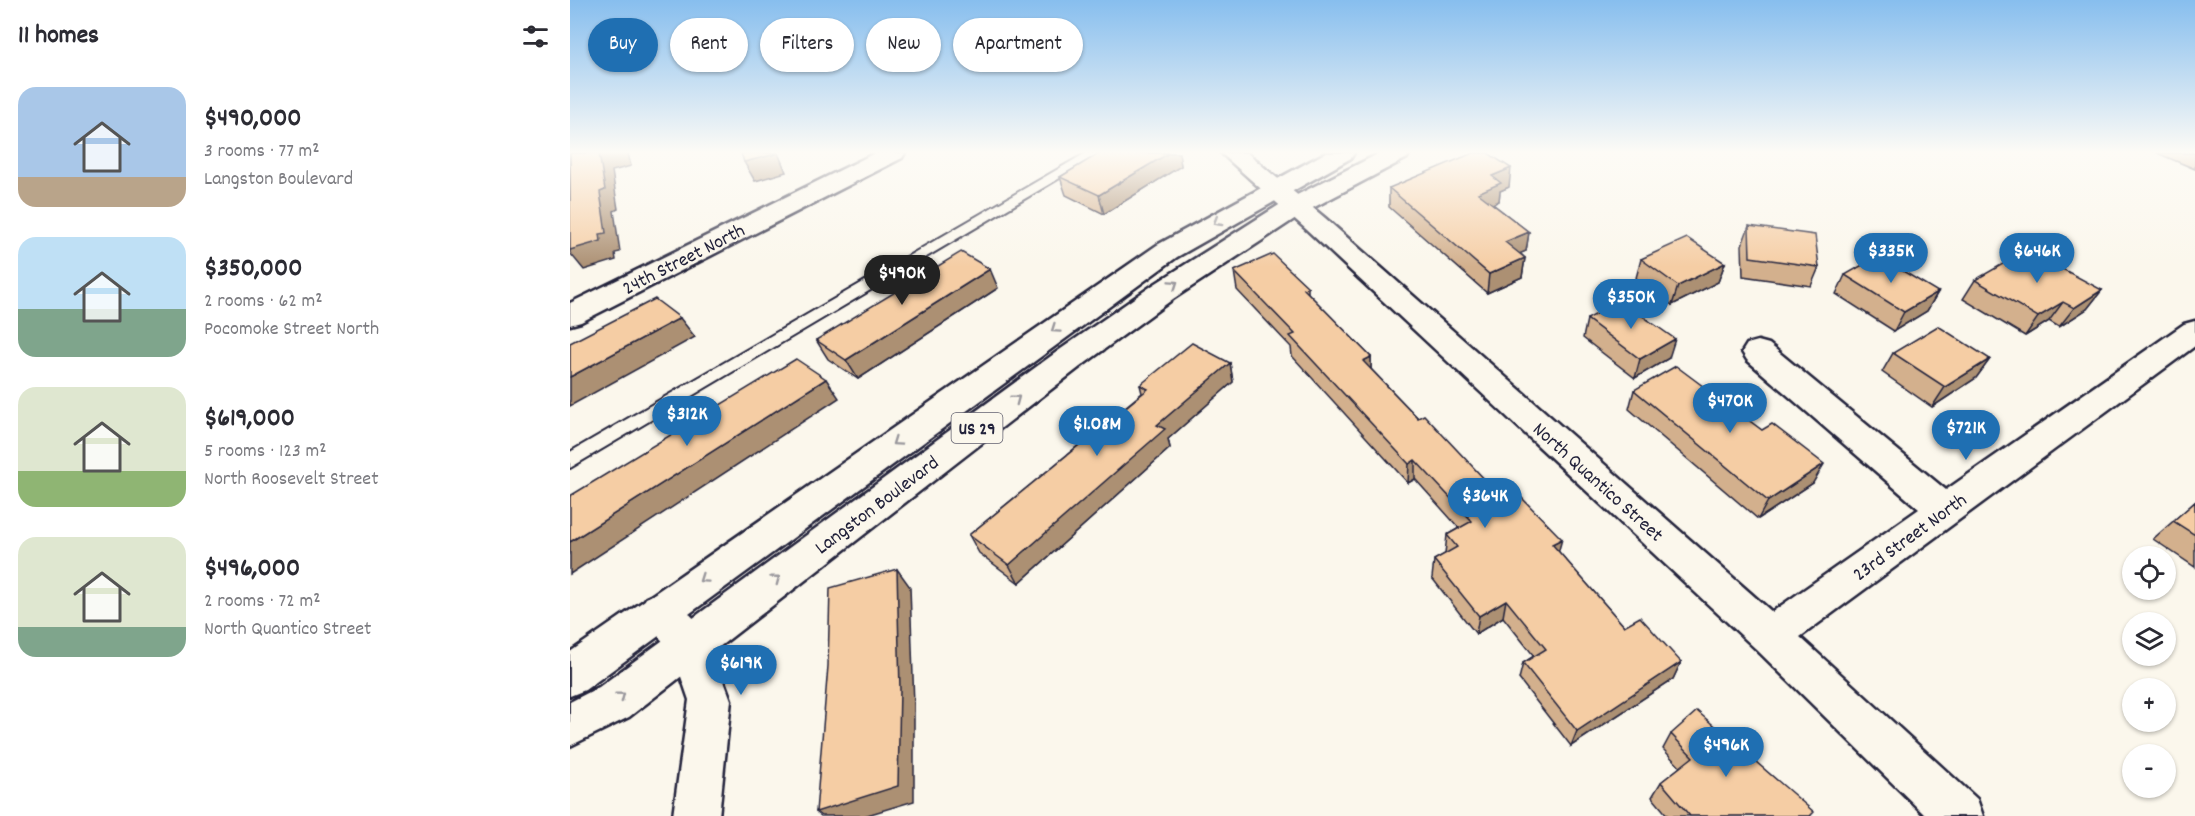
<!DOCTYPE html>
<html lang="en">
<head>
<meta charset="utf-8">
<style>
	:root { --surface:#fff; --page:#f2f2f3; --text:#2b2b33; --muted:#7c7c81; --accent:#1f6fb2 }
	body { margin:0; font-family:Dekko,sans-serif; background:var(--page); color:var(--text); height:100vh; display:flex; flex-direction:column; font-size:22px; white-space:nowrap }
	* { box-sizing:border-box; margin:0 }
	p { font-size:20px; color:var(--muted) }
	.icon { flex:none; width:33px; height:33px; fill:none; stroke:currentColor; stroke-width:2; stroke-linecap:round; stroke-linejoin:round }
	.map { position:relative; flex:1; overflow:hidden }
	.sheet { display:flex; flex-direction:column; background:var(--surface); width:570px }
	.sheet>* { flex:none }
	.top-card { position:absolute; left:18px; top:18px; width:570px; height:54px; display:flex; gap:12px }
	.controls { position:absolute; left:1552px; top:546px; display:grid; gap:12px }
	.controls a { display:grid; place-items:center; width:54px; height:54px; border-radius:50%; background:var(--surface); box-shadow:0 2px 4px #0004; font-size:30px }
	.price { position:absolute; translate:-50% -51px; padding:0 14px; border-radius:21px; background:var(--accent); color:#fff; font-size:20px; line-height:39px; filter:drop-shadow(0 2px 3px #0008) }
	.price::after { content:''; position:absolute; left:50%; top:36px; width:18px; height:14px; margin-left:-9px; background:inherit; clip-path:polygon(0 0,100% 0,50% 100%) }
	.price.current { background:#222; color:#fff }
	ul { padding:0; list-style:none }
	li { display:flex; align-items:center; gap:18px; height:150px; padding:0 18px }
	li span { display:grid; place-items:center; flex:none; width:168px; height:120px; border-radius:18px; color:#555 }
	li>.icon { margin-inline-start:auto }
	span .icon { width:72px; height:72px; fill:#fffc; stroke-width:1 }
	li b { font-size:26px }
	h2 { display:flex; justify-content:space-between; align-items:center; height:72px; padding:0 18px; font-size:26px }
	.chip { padding:0 21px; border-radius:27px; background:var(--surface); box-shadow:0 2px 4px #0004; font-size:21px; line-height:54px }
	.chip.current { background:var(--accent); color:#fff }
	main { display:flex; flex:1; min-height:0 }
	.map>svg:first-child { display:block }
</style>
</head>
<body>
<main>
<section class="sheet">
<h2>11 homes<svg class="icon" aria-label="filters" viewBox="0 0 24 24"><path d="M4 7h16M4 17h16"/><circle cx="9" cy="7" r="2"/><circle cx="15" cy="17" r="2"/></svg></h2>
<ul>
<li><span style="background:linear-gradient(#a9c7e8 75%,#b9a48a 0)"><svg class="icon" aria-label="home" viewBox="0 0 24 24"><path d="M3 11l9-7 9 7M6 9v11h12V9"/></svg></span><div><b>$490,000</b><p>3 rooms · 77 m²</p><p>Langston Boulevard</p></div></li>
<li><span style="background:linear-gradient(#bfe0f5 60%,#7fa58c 0)"><svg class="icon" aria-label="home" viewBox="0 0 24 24"><path d="M3 11l9-7 9 7M6 9v11h12V9"/></svg></span><div><b>$350,000</b><p>2 rooms · 62 m²</p><p>Pocomoke Street North</p></div></li>
<li><span style="background:linear-gradient(#dfe7d0 70%,#8fb573 0)"><svg class="icon" aria-label="home" viewBox="0 0 24 24"><path d="M3 11l9-7 9 7M6 9v11h12V9"/></svg></span><div><b>$619,000</b><p>5 rooms · 123 m²</p><p>North Roosevelt Street</p></div></li>
<li><span style="background:linear-gradient(#dfe7d0 75%,#7fa58c 0)"><svg class="icon" aria-label="home" viewBox="0 0 24 24"><path d="M3 11l9-7 9 7M6 9v11h12V9"/></svg></span><div><b>$496,000</b><p>2 rooms · 72 m²</p><p>North Quantico Street</p></div></li>
</ul>
</section>
<div class="map">
<svg width="1625" height="816" viewBox="0 0 1625 816">
	<rect width="100%" height="100%" fill="#fbf7ec"/>
	<filter id="ink" filterUnits="userSpaceOnUse"><feTurbulence type="fractalNoise" baseFrequency=".0167" numOctaves="2"/><feDisplacementMap in="SourceGraphic" scale="12" xChannelSelector="R" yChannelSelector="G"/><feConvolveMatrix kernelMatrix="1 2 1 2 8 2 1 2 1" color-interpolation-filters="sRGB"/></filter>
	<g filter="url(#ink)">
		<g fill="none" stroke-linecap="round" stroke-linejoin="round">
			<defs>
				<path id="lane" d="M516,153H532L0,468V452Z"/>
				<path id="street" d="M305,153H335L332,158L11,322L0,325V303Z
					M651,153H677L755,218L1202,612L1349,509L1177,360L1172,352L1177,344L1188,341L1199,344L1376,490L1614,324L1625,321V346L1230,637L1407,799L1413,816H1356L1186,649L737,230Z
					M90,592L104,598L135,630L161,700L149,816H103L119,700L103,653L76,622L70,610L76,598Z"/>
				<path id="primary" d="M755,153H784L781,158L607,257L15,690L0,696V652L587,245Z
					M810,153H840L837,158L735,212L603,299L510,367L59,717L0,746V702L29,687L488,351L583,285L717,200Z"/>
			</defs>
			<!-- lane casing -->
			<use href="#lane" stroke="#22223b" stroke-width="4"/>
			<!-- street casing -->
			<use href="#street" stroke="#22223b" stroke-width="5"/>
			<!-- primary casing -->
			<use href="#primary" stroke="#22223b" stroke-width="5"/>
			<!-- lane -->
			<use href="#lane" fill="#fbf7ec" fill-rule="evenodd"/>
			<!-- street -->
			<use href="#street" fill="#fbf7ec" fill-rule="evenodd"/>
			<!-- primary -->
			<use href="#primary" fill="#fbf7ec" fill-rule="evenodd"/>
		</g>
		<!-- wall -->
		<path fill="#d3b08d" stroke="#22223b" stroke-width="1.5" d="M530,153H609L611,166L534,214L496,195L490,177Z
			M1587,153H1625V169Z
			M939,187L930,191L929,201L923,204L959,232L956,251L950,253L955,258L952,277L917,293L819,207V188Z
			M1179,226L1249,267L1241,286L1173,276L1172,245Z
			M1071,259L1155,263L1148,282L1102,305L1066,278Z
			M664,271L738,287V293L801,357V369L848,418L989,552L1054,626L1111,662L1103,679L1001,746L949,679L953,663L964,656L933,617L906,634L862,578L864,560L875,554L877,535L889,528L845,479L838,483L722,356L721,347L667,290Z
			M1275,275L1368,292L1357,311L1324,331L1266,294Z
			M1405,280L1532,290L1517,309L1489,327L1479,321L1455,336L1393,299Z
			M428,288L288,379L258,359L246,340Z
			M1017,319L1099,358L1065,378L1013,338Z
			M1323,353L1420,359L1406,378L1362,407L1312,372Z
			M660,363L663,382L598,439L600,448L449,583L409,553L399,535L572,393L570,385Z
			M1064,390L1192,430L1243,483L1188,519L1059,409Z
			M1625,502V567L1583,539Z
			M1101,734L1240,816H1098L1082,797L1091,782L1110,767L1093,749Z"/>
		<!-- shaded-wall -->
		<path fill="#ac9073" stroke="#22223b" stroke-width="1.5" d="M29,153H58L61,166L42,171L48,209L44,211L50,252L45,253L46,260L14,270L0,253V250L30,234Z
			M205,153H208L216,172L185,181L174,162Z
			M599,153H609L611,166L534,214L529,195Z
			M941,168L939,187L930,191L929,201L906,211L908,193L922,176Z
			M959,232L956,251L933,261L935,242Z
			M955,258L952,277L917,293L919,274Z
			M1155,263L1148,282L1102,305L1108,286Z
			M420,269L428,288L288,379L276,360Z
			M1532,290L1517,309L1489,327L1504,308Z
			M1368,292L1357,311L1324,331L1334,312Z
			M1493,302L1479,321L1455,336L1468,317Z
			M110,318L125,337L0,406V377Z
			M1105,339L1099,358L1065,378L1070,359Z
			M801,357V376L793,361Z
			M1420,359L1406,378L1362,407L1375,387Z
			M660,363L663,382L598,439L600,448L449,583L439,565L587,425Z
			M256,379L269,398L0,574V542Z
			M845,460V479L838,483L839,464Z
			M1254,464L1243,483L1188,519L1198,501Z
			M992,539L987,557L982,544Z
			M327,569L340,587L344,706V801L294,816H251L246,812Z
			M936,600L933,617L906,634L909,616Z
			M1111,662L1103,679L1001,746L1007,731Z"/>
		<!-- building -->
		<path fill="#f5cda4" stroke="#22223b" stroke-width="1.5" d="M0,153H30H29L35,190L30,192L36,233L30,234L31,241L0,250Z
			M171,153H205L206,154L174,162Z
			M530,153H599L529,195L490,177Z
			M903,153H918L941,168L922,176L931,183L908,193L959,232L935,242L955,258L919,274L819,188Z
			M1179,226L1245,235L1249,267L1180,257Z
			M1117,238L1155,263L1108,286L1071,259Z
			M1457,250L1532,290L1504,308L1493,302L1468,317L1405,280Z
			M391,252L420,269L276,360L246,340Z
			M703,254L738,287L734,289L801,357L793,361L848,418L854,415L936,502L949,495L992,539L982,544L1054,626L1070,617L1111,662L1007,731L953,663L976,649L936,600L909,616L864,560L887,547L877,535L902,521L845,460L839,464L720,336L725,334L664,271Z
			M1308,256L1368,292L1334,312L1275,275Z
			M85,299L110,318L0,377V343Z
			M1051,301L1105,339L1070,359L1017,319Z
			M1368,326L1420,359L1375,387L1323,353Z
			M622,343L660,363L587,425L595,429L439,565L399,535L578,389L570,385Z
			M226,359L256,379L0,542V496Z
			M1106,366L1192,430L1202,424L1254,464L1198,501L1064,390Z
			M1625,502V535L1603,521Z
			M327,569L330,690L328,786L246,812L258,666L260,588Z
			M1127,711L1244,812L1240,816H1120L1091,782L1123,757L1101,734Z"/>
		<!-- one-way arrows -->
		<defs><path id="oneway-chevron" d="M-2-3.5L2.5 0L-2 3.5" fill="none" stroke-width="1.6" stroke-linecap="round" stroke-linejoin="round" transform="scale(1.5)"/></defs>
		<g stroke="#99979c">
			<use href="#oneway-chevron" transform="translate(647 222) rotate(149)"/>
			<use href="#oneway-chevron" transform="translate(604 284) rotate(-34)"/>
			<use href="#oneway-chevron" transform="translate(485 329) rotate(145)"/>
			<use href="#oneway-chevron" transform="translate(446 399) rotate(-37)"/>
			<use href="#oneway-chevron" transform="translate(326 442) rotate(145)"/>
			<use href="#oneway-chevron" transform="translate(133 579) rotate(145)"/>
			<use href="#oneway-chevron" transform="translate(206 579) rotate(-37)"/>
			<use href="#oneway-chevron" transform="translate(51 696) rotate(-37)"/>
		</g>
	</g>
	<!-- sky -->
	<linearGradient id="sky" x2="0" y2="1"><stop stop-color="#87beee"/><stop offset="0.57" stop-color="#fdfbf6"/><stop offset="1" stop-color="#fdfbf6" stop-opacity="0"/></linearGradient>
	<rect width="1625" height="267" fill="url(#sky)"/>
	<g text-anchor="middle" stroke-width="4.5" stroke-linejoin="round" paint-order="stroke">
		<!-- shield labels -->
		<rect fill="#fbf7ec" stroke="#636270" stroke-width="1.5" x="381.5" y="413" width="51" height="30" rx="4.5"/>
		<g font-size="18" font-weight="bold" fill="#22223b">
			<text x="407" y="434">US 29</text>
		</g>
		<!-- street labels -->
		<g font-size="20" fill="#22223b" stroke="#fbf7ec">
			<text transform="translate(113 258) rotate(-27)" y="7">24th Street North</text>
			<text transform="translate(1029 481) rotate(42)" y="7">North Quantico Street</text>
			<text transform="translate(306 504) rotate(-37)" y="7">Langston Boulevard</text>
			<text transform="translate(1339 536) rotate(-36)" y="7">23rd Street North</text>
		</g>
	</g>
</svg>
<div class="controls">
<a><svg class="icon" aria-label="locate" viewBox="0 0 24 24"><circle cx="12" cy="12" r="6"/><path d="M12 2v4M12 18v4M2 12h4M18 12h4"/></svg></a>
<a><svg class="icon" aria-label="layers" viewBox="0 0 24 24"><path d="M12 4l9 5-9 5-9-5zM3 14l9 5 9-5"/></svg></a>
<a>+</a>
<a>−</a>
</div>
<b class="price" style="left:1321px;top:284px">$335K</b>
<b class="price" style="left:1467px;top:284px">$646K</b>
<b class="price current" style="left:332px;top:306px">$490K</b>
<b class="price" style="left:1061px;top:330px">$350K</b>
<b class="price" style="left:1160px;top:434px">$470K</b>
<b class="price" style="left:117px;top:447px">$312K</b>
<b class="price" style="left:527px;top:457px">$1.08M</b>
<b class="price" style="left:1396px;top:461px">$721K</b>
<b class="price" style="left:915px;top:529px">$364K</b>
<b class="price" style="left:171px;top:696px">$619K</b>
<b class="price" style="left:1156px;top:778px">$496K</b>
<div class="top-card">
<a class="chip current">Buy</a>
<a class="chip">Rent</a>
<a class="chip">Filters</a>
<a class="chip">New</a>
<a class="chip">Apartment</a>
</div>
</div>
</main>
</body>
</html>
